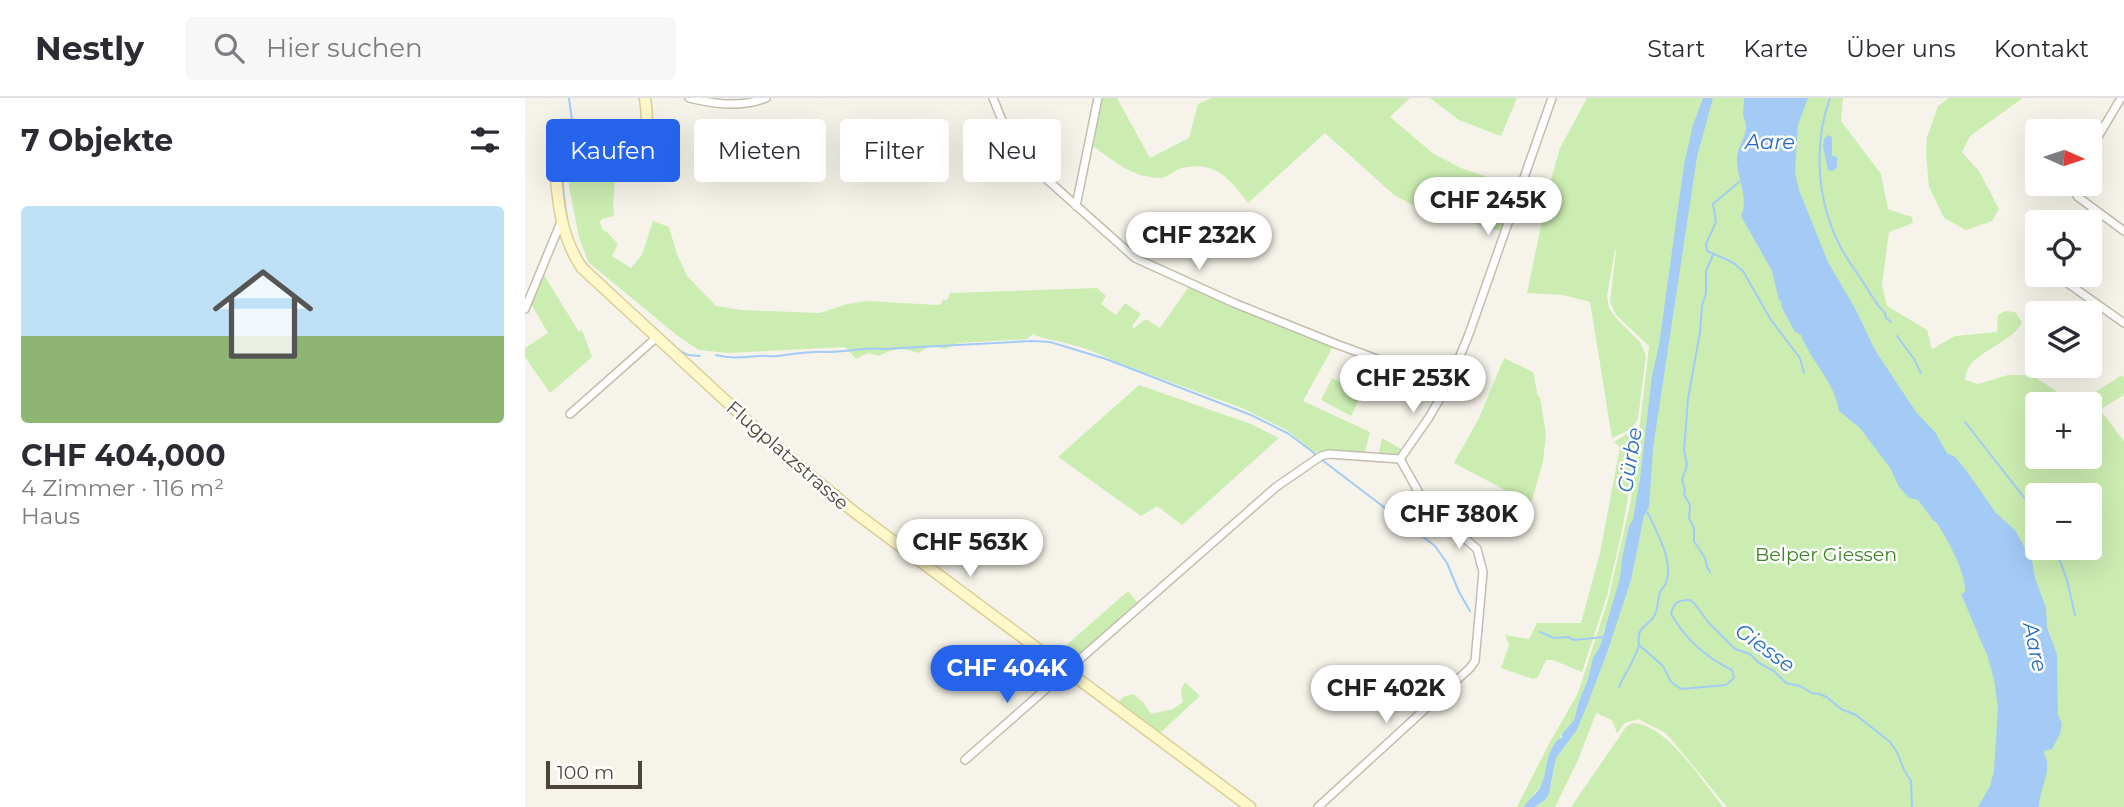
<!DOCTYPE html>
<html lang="de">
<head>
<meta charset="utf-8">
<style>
	:root { --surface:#fff; --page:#f7f7f7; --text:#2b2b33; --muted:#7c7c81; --line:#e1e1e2; --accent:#2563eb }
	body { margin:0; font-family:Montserrat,sans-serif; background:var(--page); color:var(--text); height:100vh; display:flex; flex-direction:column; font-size:26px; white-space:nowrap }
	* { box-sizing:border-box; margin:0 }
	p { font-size:23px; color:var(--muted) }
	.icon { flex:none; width:38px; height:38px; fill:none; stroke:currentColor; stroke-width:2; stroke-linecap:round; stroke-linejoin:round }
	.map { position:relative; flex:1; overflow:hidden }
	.panel { display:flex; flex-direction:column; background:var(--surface); width:525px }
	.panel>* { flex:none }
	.top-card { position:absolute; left:21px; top:21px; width:665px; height:63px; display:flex; gap:14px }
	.needle { width:46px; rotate:93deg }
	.fabs { position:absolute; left:1500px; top:21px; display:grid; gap:14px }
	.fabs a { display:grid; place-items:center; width:77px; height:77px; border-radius:7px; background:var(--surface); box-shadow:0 7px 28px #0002; font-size:35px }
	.scale { position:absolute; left:21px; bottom:18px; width:96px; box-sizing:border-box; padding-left:7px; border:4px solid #4b4637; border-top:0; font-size:19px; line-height:24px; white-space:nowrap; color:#4b4637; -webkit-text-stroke:5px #fff; paint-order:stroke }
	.price { position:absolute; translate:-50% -60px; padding:0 16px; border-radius:24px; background:#fff; color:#222; font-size:23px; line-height:46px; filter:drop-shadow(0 2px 4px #0008) }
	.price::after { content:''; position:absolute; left:50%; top:42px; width:21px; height:16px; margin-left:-10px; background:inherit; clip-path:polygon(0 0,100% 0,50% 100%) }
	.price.active { background:var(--accent); color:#fff }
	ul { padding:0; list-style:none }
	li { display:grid; align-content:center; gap:14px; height:371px; padding:0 21px }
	li span { display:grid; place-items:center; height:217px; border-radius:7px; color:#555 }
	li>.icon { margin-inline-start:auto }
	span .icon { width:126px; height:126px; fill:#fffc; stroke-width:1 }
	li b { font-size:30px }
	h2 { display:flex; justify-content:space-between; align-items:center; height:84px; padding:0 21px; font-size:30px }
	.pill { padding:0 24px; border-radius:7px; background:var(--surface); box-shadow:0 7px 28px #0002; font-size:24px; line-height:63px }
	.pill.active { background:var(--accent); color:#fff }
	header { display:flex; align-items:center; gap:42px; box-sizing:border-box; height:98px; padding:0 35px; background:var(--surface); border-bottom:2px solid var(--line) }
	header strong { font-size:33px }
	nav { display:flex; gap:38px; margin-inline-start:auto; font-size:24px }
	.search { width:490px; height:63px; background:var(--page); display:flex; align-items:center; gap:18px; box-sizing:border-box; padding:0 24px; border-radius:7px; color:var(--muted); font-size:26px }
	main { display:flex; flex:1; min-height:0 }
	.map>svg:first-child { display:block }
</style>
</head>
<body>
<header>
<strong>Nestly</strong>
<div class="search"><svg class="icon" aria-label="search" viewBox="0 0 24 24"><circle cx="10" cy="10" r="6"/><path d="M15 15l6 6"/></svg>Hier suchen</div>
<nav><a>Start</a><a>Karte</a><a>Über uns</a><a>Kontakt</a></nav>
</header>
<main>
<section class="panel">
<h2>7 Objekte<svg class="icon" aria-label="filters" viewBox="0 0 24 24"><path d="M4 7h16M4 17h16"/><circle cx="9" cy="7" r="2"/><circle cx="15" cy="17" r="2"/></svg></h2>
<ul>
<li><span style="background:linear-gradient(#bfe0f5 60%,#8fb573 0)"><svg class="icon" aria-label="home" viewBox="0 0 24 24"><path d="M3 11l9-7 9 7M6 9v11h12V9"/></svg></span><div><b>CHF 404,000</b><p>4 Zimmer · 116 m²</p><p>Haus</p></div></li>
</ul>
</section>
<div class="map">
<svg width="1599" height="709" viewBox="0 0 1599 709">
	<rect width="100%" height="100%" fill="#f6f4ea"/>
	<!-- green -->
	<path fill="#cbedb1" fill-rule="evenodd" d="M577,0H592L625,60L664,40L673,6L686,0H885L865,19L909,56L936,70L993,90L978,134L887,107L869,97L800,35L723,105C705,81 691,62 657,70C648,72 642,81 633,80C606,79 587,61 566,47Z
		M905,0H992L976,38L934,22Z
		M1062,0H1318L1316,23L1356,76L1363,111L1387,119L1388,125L1364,134L1357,187L1362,208L1402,232L1407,251L1430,238L1472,234L1473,217L1480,213L1490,214L1497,224C1491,240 1458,252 1446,266C1442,270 1441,277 1440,282L1453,286L1483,277H1507L1534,295L1560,306H1512V359H1564L1565,308L1576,313L1599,343V709H1202L1145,640L1139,634L1113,621L1100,625L1092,635L1087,622L1071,615L1053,662L1030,709H1010L1020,702L1026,688L1031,660L1052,632L1081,558L1097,506L1079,531L1075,548L1068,560L1062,584L1054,603L1049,622L1037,636L1017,686L999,709H992L1025,644L1053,595L1083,502L1106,402L1123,258L1124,248L1091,217L1085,204L1091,153L1090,152L1082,198L1084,210L1092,221L1115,244L1121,257L1113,321L1106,331L1087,340L1065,204L1038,197L1002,195L1025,85L1035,50ZM1512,397H1564V450H1512Z
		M1424,0H1498L1445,38L1437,54L1454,73L1474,111L1467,123L1441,132L1419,120L1404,89L1401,56L1402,39L1413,8Z
		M58,36L92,62L88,105L89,118L77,121L75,124L77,131L82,134L93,146L87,158L106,170L117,157L128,123L144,129L152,156L162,178L191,208L216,212L295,215L322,206L342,203L413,207L416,206L418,202L423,201L425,195L572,190L581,198L576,206L591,217L600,205L616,216L607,228L609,230L621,221L635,230L665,187L809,247L778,303L845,334L839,358L797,353L789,354L763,333L717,310L593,265C576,256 558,249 540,245C529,242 518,241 508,236L502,241L434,245L420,251L405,248L393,255C378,249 368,250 354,258L343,255L331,261L320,249L203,255L174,252L154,239L63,164L54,139L44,89L45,44Z
		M16,172L54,234L57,232L67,259L25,295L0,259V250L23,235L4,202Z
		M979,260L1008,274L1013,298L1015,299L1021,336L1018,363L1006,406L929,365L954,320Z
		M1597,277L1599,280V297L1576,311L1567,296Z
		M807,280L837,296L826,318L796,302Z
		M614,287L726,326L754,340L657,427L632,408L616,418L533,359Z
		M1113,329L1108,371L1097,433L1082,498L1057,574L1028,562H1021L1013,579L1008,581L976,570L984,547L980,537L1004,541L1012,525H1056L1075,455L1095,349L1089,344Z
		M857,340L878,352L872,359L853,358Z
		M603,493L614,507L547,566L539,568L528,559Z
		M660,584L675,598L635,635L593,605L598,599L608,596L618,604L626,616L648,611L658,604L656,592Z
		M1107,625C1141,625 1178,684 1198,709H1046L1101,629Z"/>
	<!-- water -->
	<path fill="#a3cbf6" d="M1178,0H1188L1172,59L1128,350L1124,409L1119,418L1106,482L1081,558L1063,605L1052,632L1031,660L1024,696L1020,702L1010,709H999C1004,700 1014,695 1017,685C1024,666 1019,660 1033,641L1037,640V636L1049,622L1054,603L1062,584L1068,560L1075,548L1095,480L1097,461L1104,428L1108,421L1115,381L1127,278L1134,247L1159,67L1168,27Z
		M1219,0H1283L1273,27L1270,74L1274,92L1303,164L1331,212L1350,252L1391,314L1410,334L1422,355L1430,359L1441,372L1471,415L1490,432L1507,463L1510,480L1521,510L1522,529L1532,557L1533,617L1537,626L1535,636L1527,651L1519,653C1519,656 1521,660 1522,664C1524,678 1514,694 1514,709H1453L1465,688L1469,673L1473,610L1469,581L1462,557L1436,496L1440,494C1441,474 1423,443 1412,425L1408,422L1393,402L1384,400L1374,389L1365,370L1335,330L1314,313C1310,284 1286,264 1276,237L1270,234L1256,208L1257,204L1254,202L1247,173L1216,118C1224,102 1213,82 1212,64C1211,49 1221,41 1221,28C1221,24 1219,20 1218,17C1218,11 1219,5 1219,0Z
		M1303,37L1307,39V58L1312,59V70L1307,73L1303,72L1298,49L1299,41Z"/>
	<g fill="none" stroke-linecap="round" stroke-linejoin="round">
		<!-- stream -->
		<path stroke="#a3cbf6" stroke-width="2" d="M44,0L47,23
			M1305,0C1288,47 1292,103 1315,148C1321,160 1330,172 1338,184C1345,194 1351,207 1360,215L1361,220L1366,224
			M39,41C35,69 38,98 43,126
			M1214,84L1188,106L1191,124L1181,146L1182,153L1207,164L1218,173L1246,222L1275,260L1279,275
			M56,160L64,169
			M81,185L97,200
			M104,207L154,252L163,257L175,258
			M1372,238L1389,261L1396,275
			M191,257C206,261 219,259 234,258C240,257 245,259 251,258C268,256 287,253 304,254C322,254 340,249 358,251L507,243L525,244L581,261L726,317L764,336L793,358
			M1440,324L1512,416
			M797,362L910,448L922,465L934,494L945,513
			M1121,414L1124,417C1132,436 1149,462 1141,485C1140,488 1137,490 1135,494C1132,503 1134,512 1128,520C1118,531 1112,530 1114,547L1138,568L1146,584L1156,591L1201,587L1209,580L1207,572C1182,560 1160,540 1146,516C1149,504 1153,502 1165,502L1169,505L1184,525L1210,551L1225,556L1234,565L1249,573L1261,585L1275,588L1287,595L1295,596L1303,600L1316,611L1331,617L1365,644L1372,654L1379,672L1386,683L1387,709
			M1530,450L1542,482L1550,517
			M1185,474L1182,469L1180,460L1169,443V430L1164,420L1165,407L1159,397L1160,392L1157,382L1162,367L1159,352L1163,301L1175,234L1177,208L1181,195V173L1188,157
			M1015,534L1029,540L1043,539L1049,542L1078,539
			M1094,589C1100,574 1110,563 1114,547"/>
		<defs>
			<path id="street" d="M164,0C189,6 216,10 241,0
				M468,0L489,52L610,160L709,205L811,246L923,287
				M1564,54L1596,0
				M1548,86L1549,93L1553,99L1599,133
				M551,108L573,0
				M1551,124L1570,112
				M1512,149L1505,156L1512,163
				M1531,177L1599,225
				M0,211L36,124
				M45,316L131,240
				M875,361L903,321L923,287L944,236L1027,0
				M440,662L751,389L796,358L804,356L875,361
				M793,709L945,570L950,563L958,474L952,451L914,418L898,402L875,361"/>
			<path id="secondary" d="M120,0C123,20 126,75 92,61C74,53 62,39 47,27H37L30,31C27,44 29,57 30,70C33,106 36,139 57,170L241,340L328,413L725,709"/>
		</defs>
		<!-- street casing -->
		<use href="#street" stroke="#c3bdac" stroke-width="10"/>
		<!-- secondary casing -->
		<use href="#secondary" stroke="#d9cf97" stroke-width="13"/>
		<!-- street -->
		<use href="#street" stroke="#fff" stroke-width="7"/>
		<!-- secondary -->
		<use href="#secondary" stroke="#fff8cb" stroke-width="10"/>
	</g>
	<g text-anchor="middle" stroke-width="5" stroke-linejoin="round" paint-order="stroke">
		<!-- street labels -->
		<g font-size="19" fill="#4b4637" stroke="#fff">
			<text transform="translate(263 357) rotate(41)" y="7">Flugplatzstrasse</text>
		</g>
		<!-- park labels -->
		<g font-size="19" fill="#3e8325" stroke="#fff">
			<text x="1301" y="463">Belper Giessen</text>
		</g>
		<!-- water labels -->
		<g font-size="21" font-style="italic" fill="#276ec1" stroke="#fff">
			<text x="1245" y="51">Aare</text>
			<text transform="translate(1105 362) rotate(-81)" y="7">Gürbe</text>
			<text transform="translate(1510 549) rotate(78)" y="7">Aare</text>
			<text transform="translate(1240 550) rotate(36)" y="7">Giesse</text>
		</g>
	</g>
</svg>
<div class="fabs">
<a><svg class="needle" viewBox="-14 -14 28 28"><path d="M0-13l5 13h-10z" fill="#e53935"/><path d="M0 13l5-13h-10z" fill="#7c7c81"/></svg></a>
<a><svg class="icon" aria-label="locate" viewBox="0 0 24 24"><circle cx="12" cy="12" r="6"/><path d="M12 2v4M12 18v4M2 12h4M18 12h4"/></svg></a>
<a><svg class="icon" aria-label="layers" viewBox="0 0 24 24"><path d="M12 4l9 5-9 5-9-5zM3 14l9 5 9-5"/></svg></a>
<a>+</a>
<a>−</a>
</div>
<div class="scale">100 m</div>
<b class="price" style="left:963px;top:139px">CHF 245K</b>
<b class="price" style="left:674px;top:174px">CHF 232K</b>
<b class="price" style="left:888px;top:317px">CHF 253K</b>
<b class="price" style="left:934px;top:453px">CHF 380K</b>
<b class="price" style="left:445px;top:481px">CHF 563K</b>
<b class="price active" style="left:482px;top:607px">CHF 404K</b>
<b class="price" style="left:861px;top:627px">CHF 402K</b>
<div class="top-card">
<a class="pill active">Kaufen</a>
<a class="pill">Mieten</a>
<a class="pill">Filter</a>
<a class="pill">Neu</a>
</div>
</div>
</main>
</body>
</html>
